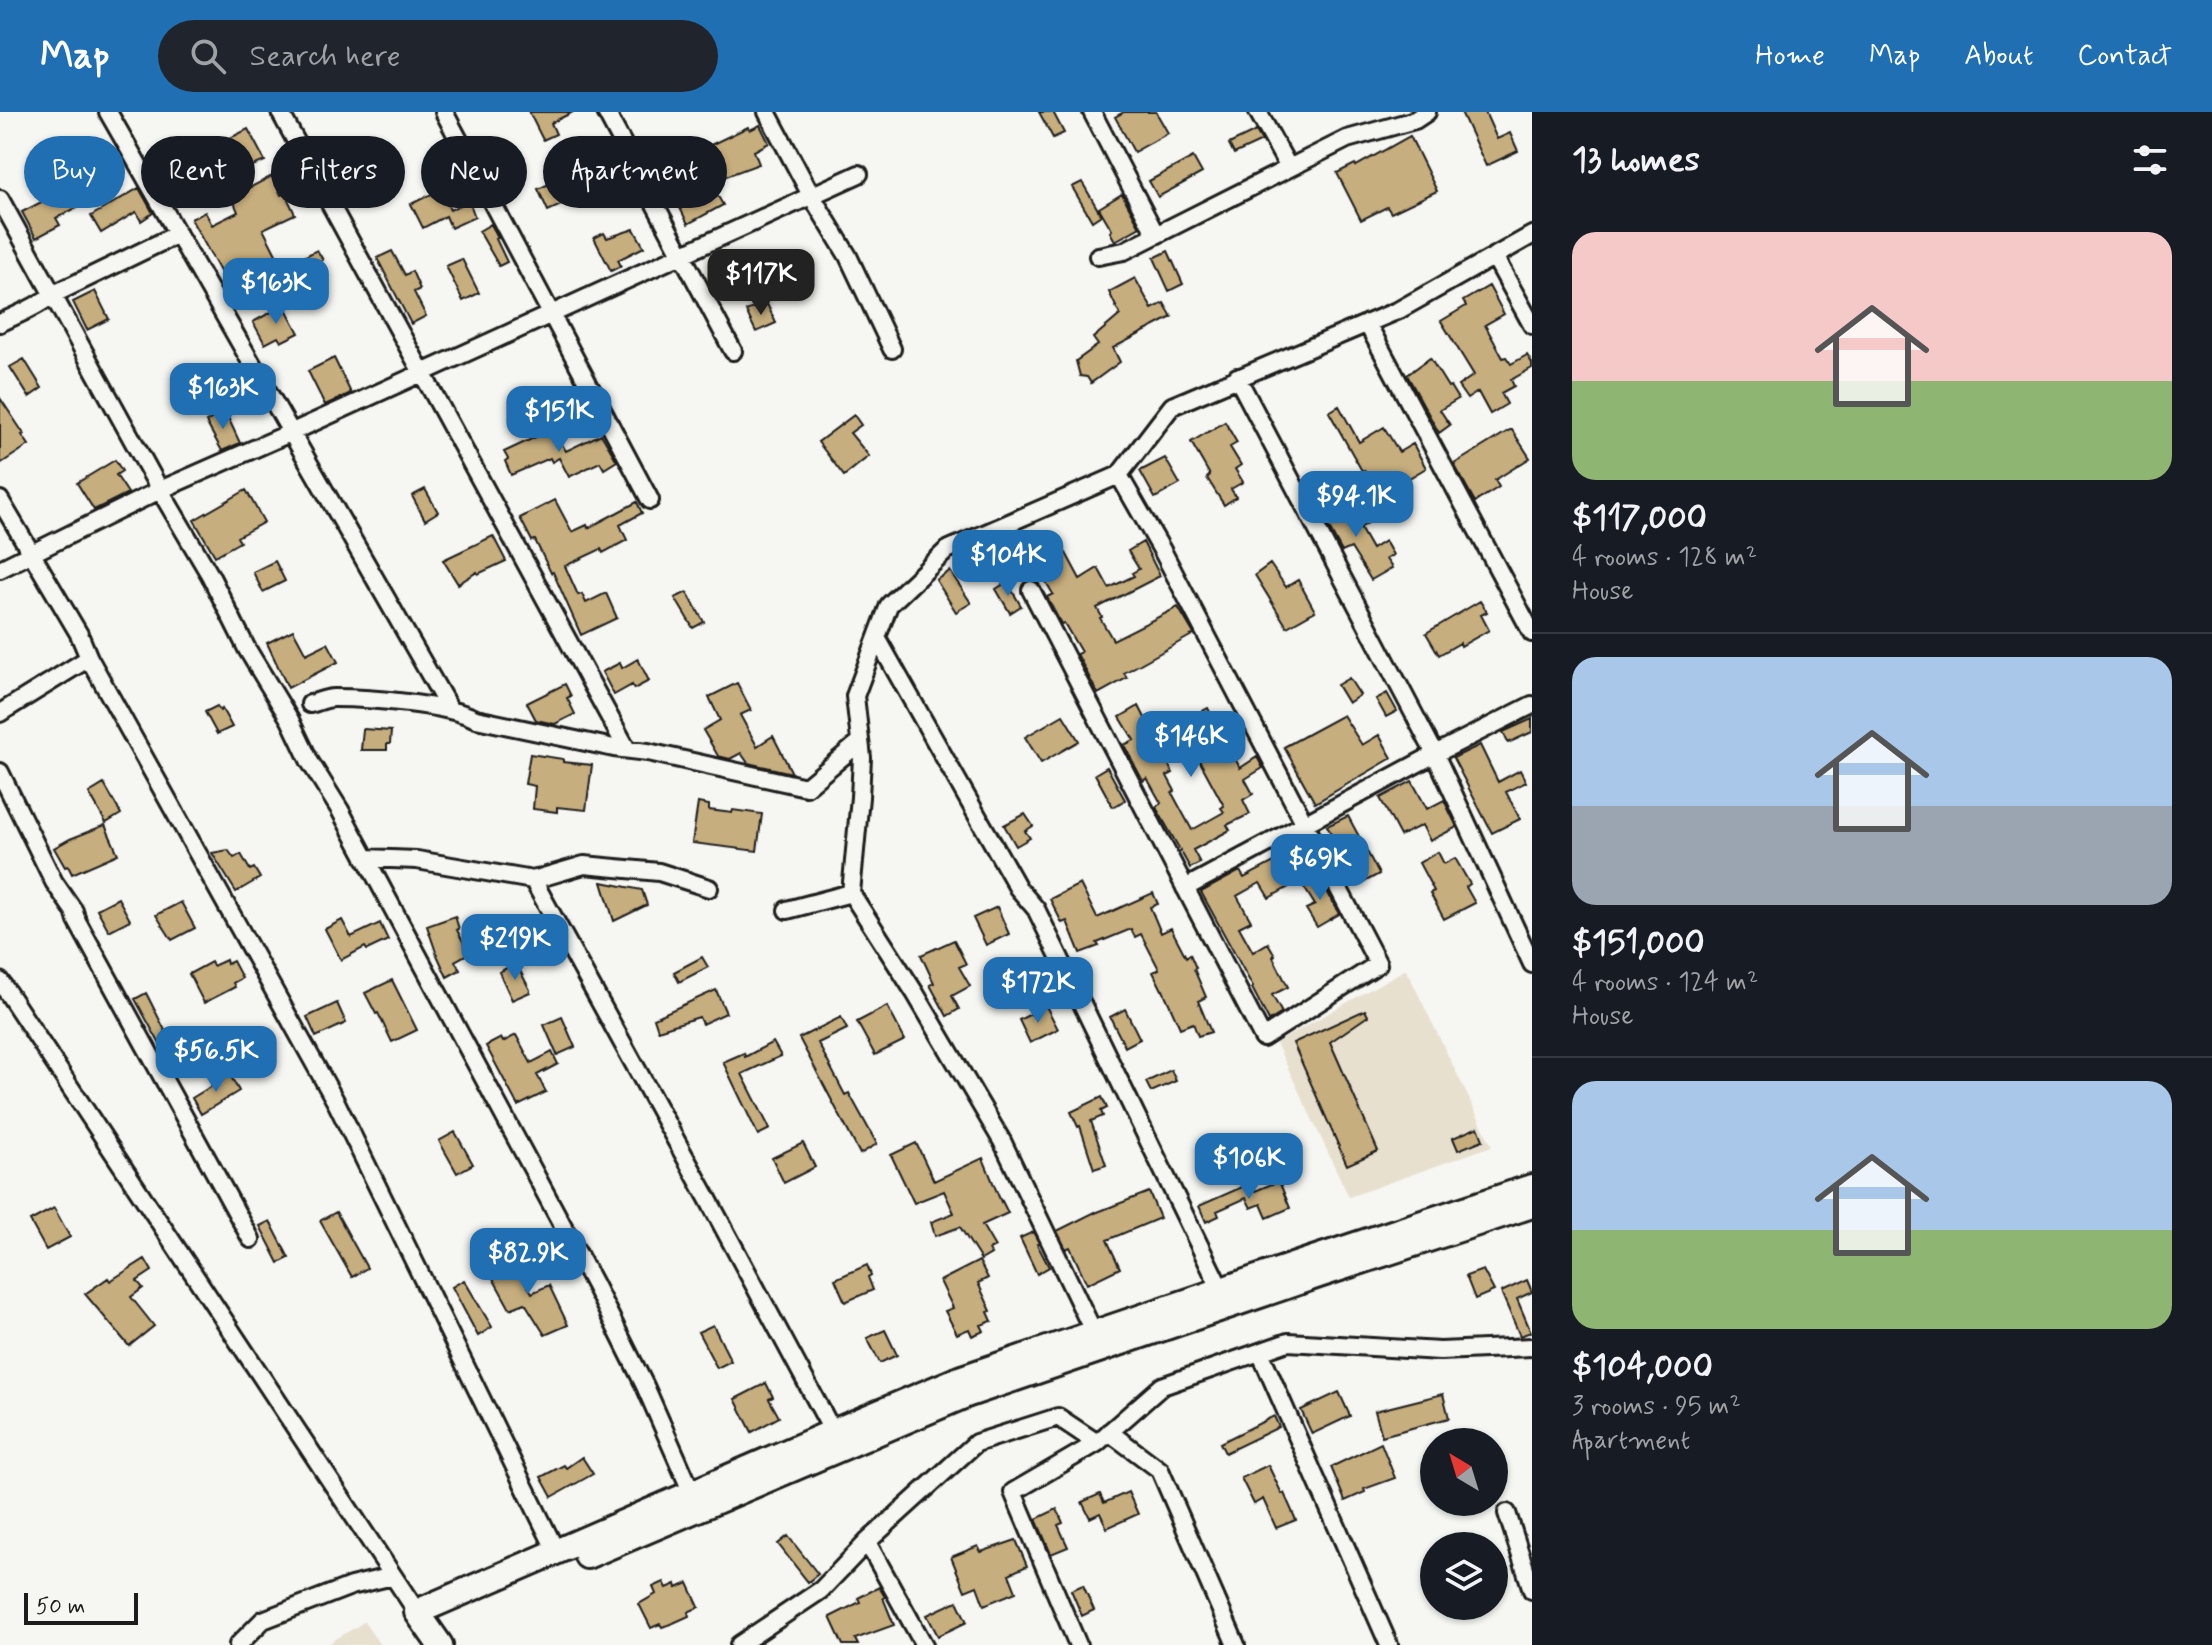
<!DOCTYPE html>
<html lang="en">
<head>
<meta charset="utf-8">
<style>
	:root { --surface:#171b24; --page:#20242c; --text:#f1f3f6; --muted:#9ea1a6; --line:#363941; --accent:#1f6fb2 }
	body { margin:0; font-family:Mynerve,sans-serif; background:var(--page); color:var(--text); height:100vh; display:flex; flex-direction:column; font-size:30px; white-space:nowrap }
	* { box-sizing:border-box; margin:0 }
	p { font-size:26px; color:var(--muted) }
	.icon { flex:none; width:44px; height:44px; fill:none; stroke:currentColor; stroke-width:2; stroke-linecap:round; stroke-linejoin:round }
	.map { position:relative; flex:1; overflow:hidden }
	.drawer { display:flex; flex-direction:column; background:var(--surface); width:680px }
	.drawer>* { flex:none }
	.guide { position:absolute; left:24px; top:24px; width:760px; height:72px; display:flex; gap:16px }
	.needle { width:52px; rotate:322deg }
	.buttons { position:absolute; left:1420px; top:1316px; display:grid; gap:16px }
	.buttons a { display:grid; place-items:center; width:88px; height:88px; border-radius:50%; background:var(--surface); box-shadow:0 2px 6px #0004; font-size:40px }
	.scale { position:absolute; left:24px; bottom:20px; width:114px; box-sizing:border-box; padding-left:8px; border:4px solid #1c1c1c; border-top:0; font-size:22px; line-height:28px; white-space:nowrap; color:#1c1c1c; -webkit-text-stroke:6px #f6f6f2; paint-order:stroke }
	.price { position:absolute; translate:-50% -68px; padding:0 18px; border-radius:16px; background:var(--accent); color:#fff; font-size:26px; line-height:52px; filter:drop-shadow(0 2px 4px #0008) }
	.price::after { content:''; position:absolute; left:50%; top:48px; width:24px; height:18px; margin-left:-12px; background:inherit; clip-path:polygon(0 0,100% 0,50% 100%) }
	.price.on { background:#222; color:#fff }
	ul { padding:0; list-style:none }
	li { display:grid; align-content:center; gap:16px; height:424px; padding:0 40px }
	li+li { border-top:2px solid var(--line) }
	li span { display:grid; place-items:center; height:248px; border-radius:24px; color:#555 }
	li>.icon { margin-inline-start:auto }
	span .icon { width:144px; height:144px; fill:#fffc; stroke-width:1 }
	li b { font-size:34px }
	h2 { display:flex; justify-content:space-between; align-items:center; height:96px; padding:0 40px; font-size:34px }
	.pill { padding:0 28px; border-radius:36px; background:var(--surface); box-shadow:0 2px 6px #0004; font-size:28px; line-height:72px }
	.pill.on { background:var(--accent); color:#fff }
	header { display:flex; align-items:center; gap:48px; box-sizing:border-box; height:112px; padding:0 40px; background:var(--accent); color:#fff }
	header strong { font-size:38px }
	nav { display:flex; gap:44px; margin-inline-start:auto; font-size:28px }
	.search { width:560px; height:72px; background:var(--page); display:flex; align-items:center; gap:20px; box-sizing:border-box; padding:0 28px; border-radius:44px; color:var(--muted); font-size:30px }
	main { display:flex; flex:1; min-height:0 }
	.map>svg:first-child { display:block }
</style>
</head>
<body>
<header>
<strong>Map</strong>
<div class="search"><svg class="icon" aria-label="search" viewBox="0 0 24 24"><circle cx="10" cy="10" r="6"/><path d="M15 15l6 6"/></svg>Search here</div>
<nav><a>Home</a><a>Map</a><a>About</a><a>Contact</a></nav>
</header>
<main>
<div class="map">
<svg width="1532" height="1533" viewBox="0 0 1532 1533">
	<rect width="100%" height="100%" fill="#f6f6f2"/>
	<filter id="ink" filterUnits="userSpaceOnUse"><feTurbulence type="fractalNoise" baseFrequency=".0125" numOctaves="2"/><feDisplacementMap in="SourceGraphic" scale="16" xChannelSelector="R" yChannelSelector="G"/><feConvolveMatrix kernelMatrix="1 2 1 2 8 2 1 2 1" color-interpolation-filters="sRGB"/></filter>
	<g filter="url(#ink)">
		<!-- built -->
		<path fill="#e8e0cf" d="M1406,857L1492,1034L1349,1085L1276,931Z
			M364,1510L380,1533H326Z"/>
		<!-- building -->
		<path fill="#c7ae7e" stroke="#1c1c1c" stroke-width="2" d="M529,0H573L551,11L556,22L543,28Z
			M1039,0H1053L1064,21L1053,26Z
			M1124,0H1156L1168,21L1134,40L1115,5Z
			M1461,0H1485L1497,27L1510,21L1518,39L1486,54Z
			M760,13L769,31L754,39L759,52L710,70L723,93L688,112L661,58L701,40L700,38L748,15L750,18Z
			M248,17L265,49L178,85L165,61L180,51Z
			M1256,19L1262,29L1234,42L1229,32Z
			M1410,24L1437,79L1391,101L1387,95L1361,108L1337,61L1355,52L1356,54Z
			M1193,45L1202,61L1158,85L1149,69Z
			M597,50L608,72L548,99L538,77Z
			M272,64L281,83L285,81L295,102L263,117L287,164L237,190L191,107L205,100L212,113L238,100L232,85Z
			M1082,70L1101,103L1092,109L1072,75Z
			M74,73L84,92L56,106L60,113L36,126L22,100Z
			M139,76L153,101L141,109L136,100L101,121L91,104Z
			M440,78L450,98L469,89L475,105L451,116L446,104L423,116L411,92Z
			M1122,82L1140,115L1115,129L1110,120L1112,118L1099,96Z
			M491,112L498,126L496,127L507,150L499,154L479,119Z
			M634,117L644,135L618,148L621,154L611,159L594,126L604,121L607,126Z
			M317,138L323,148L318,151L324,163L299,176L288,153Z
			M392,139L405,163L412,159L420,177L414,180L426,204L411,212L377,146Z
			M1168,139L1183,172L1169,179L1154,146Z
			M462,147L479,181L463,189L446,154Z
			M1135,166L1152,197L1164,191L1172,205L1113,236L1120,250L1091,271L1087,265L1080,264L1076,249L1098,233L1093,226L1120,203L1109,180Z
			M1489,174L1504,202L1485,213L1503,246L1506,245L1511,252L1527,243L1532,251V256L1511,268L1514,274L1501,281L1507,292L1490,302L1478,280L1467,287L1458,274L1474,263L1441,209L1466,194L1463,189Z
			M95,179L109,207L87,218L73,190Z
			M766,190L776,211L756,220L746,199Z
			M284,193L299,221L281,230L278,225L265,232L253,210Z
			M334,246L351,281L325,293L308,259Z
			M1430,246L1448,275L1450,274L1458,287L1440,298L1450,313L1439,321L1407,263Z
			M24,247L42,276L29,285L10,255Z
			M0,286L24,322L22,323L29,333L0,352Z
			M1339,294L1359,330L1384,315L1399,340L1413,332L1426,356L1379,384L1364,358L1362,359L1329,300Z
			M225,299L240,331L222,339L206,310Z
			M854,303L861,313L850,321L869,344L844,364L818,330Z
			M1225,310L1237,331L1230,335L1241,353L1235,357L1243,370L1231,377L1236,385L1224,393L1207,366L1210,363L1191,330Z
			M551,314L566,339L601,322L617,349L604,357L600,350L569,365L559,346L552,350L550,346L511,363L505,349L508,347L504,340L538,324L536,323Z
			M1510,318H1512L1530,346L1495,368L1499,375L1475,390L1454,352Z
			M1165,346L1180,372L1155,386L1140,359Z
			M115,348L122,359L116,363L128,381L94,398L77,371Z
			M425,377L438,400L425,408L412,384Z
			M246,378L264,410L237,425L240,430L215,444L194,408Z
			M1321,378L1339,412L1362,399L1368,411L1360,416L1372,437L1385,429L1393,443L1386,447L1392,456L1371,468L1351,436L1342,440L1312,384Z
			M555,388L572,420L587,413L588,416L637,390L642,401L620,413L627,428L603,441L601,437L565,454L578,483L582,482L586,491L606,481L617,506L581,523L553,460L551,461L535,428L532,429L520,406Z
			M493,424L506,449L478,462L477,460L458,472L443,448Z
			M1143,430L1160,464L1097,496L1102,505L1100,506L1113,528L1178,495L1194,522L1124,561L1127,566L1098,582L1077,542L1081,540L1064,511L1061,512L1047,485L1053,482L1038,456L1066,441L1080,467L1098,456L1109,476L1134,464L1132,461L1139,457L1128,439Z
			M275,449L285,469L263,480L253,460Z
			M1270,452L1286,475L1298,468L1315,499L1287,515L1255,463Z
			M950,459L971,491L956,500L936,468Z
			M1007,470L1021,494L1010,501L996,477Z
			M687,480L704,510L693,516L675,486Z
			M1480,489L1487,500L1481,503L1489,518L1461,534L1460,531L1439,543L1426,521Z
			M293,518L306,542L328,531L338,550L288,576L267,531Z
			M638,547L649,569L634,577L632,573L614,583L602,560L620,551L622,556Z
			M1349,566L1360,583L1348,591L1337,573Z
			M737,571L751,598L740,603L757,634L773,624L792,661L748,651L741,641L730,647L718,644L703,618L720,608L709,585Z
			M565,572L571,584L567,586L575,602L555,612L536,608L527,591Z
			M1387,581L1397,599L1386,605L1376,587Z
			M217,594L220,599L222,597L232,615L217,622L205,600Z
			M1139,594L1173,661L1167,664L1175,679L1172,681L1192,718L1224,700L1221,696L1224,694L1179,611L1208,596L1213,606L1203,611L1215,632L1225,627L1240,656L1257,645L1263,656L1245,667L1253,682L1243,688L1250,702L1227,713L1230,718L1193,738L1200,751L1190,756L1156,695L1161,691L1147,666L1143,669L1124,633L1134,628L1120,605Z
			M1063,603L1079,629L1041,651L1025,625Z
			M1343,603L1362,633L1379,623L1392,646L1315,691L1284,635Z
			M1532,607V620L1508,631L1503,620Z
			M363,617L391,619L390,632H387V638H361Z
			M1480,633L1498,670L1520,658L1526,670L1506,680L1520,707L1492,721L1453,646Z
			M530,642L563,647V650L592,653L586,698L557,695V700L533,697L535,674L525,672Z
			M1107,655L1125,688L1113,695L1095,662Z
			M1412,669L1427,697L1444,688L1457,715L1430,729L1422,713L1400,724L1380,686Z
			M104,672L121,702L106,711L89,681Z
			M698,691L709,693V698L732,701L733,698L762,702L757,739L692,731Z
			M1025,702L1033,714L1025,719L1030,726L1016,734L1004,713Z
			M1348,704L1379,762L1359,773L1327,714Z
			M105,713L118,742L72,762L68,754L65,755L54,736L70,727Z
			M228,738L234,746L241,742L250,758L254,756L260,766L236,780L212,741Z
			M1438,740L1444,752L1455,746L1470,772L1466,775L1475,791L1444,807L1430,781L1434,779L1419,751Z
			M1291,741L1305,766L1269,786L1260,771L1237,784L1251,809L1239,815L1253,840L1268,831L1275,843L1273,845L1288,875L1272,883L1282,901L1269,909L1252,876L1253,875L1201,780L1240,759L1244,766Z
			M1318,762L1339,802L1317,815L1306,797L1315,793L1302,772Z
			M602,770L642,778L647,793L614,809Z
			M1080,772L1097,806L1153,781L1158,792L1150,795L1161,821L1171,816L1186,845L1190,842L1196,856L1194,857L1206,885L1198,889L1211,920L1198,924L1193,911L1180,916L1163,878H1162L1153,860L1159,857L1141,822L1135,825L1131,817L1097,831L1099,834L1080,841L1067,809L1062,811L1050,787Z
			M118,786L130,808L109,819L97,797Z
			M181,790L195,816L172,828L156,803Z
			M997,795L1009,822L986,833L973,806Z
			M455,804L459,817L457,818L469,841L455,849L460,858L447,865L437,843L427,814Z
			M342,808L351,825L380,811L388,828L367,838L365,835L341,848L325,817Z
			M954,828L966,852L959,855L970,874L952,884L959,897L947,904L930,873L934,871L921,843Z
			M702,845L708,855L679,870L674,860Z
			M226,848L227,852L233,849L242,866L233,871L235,875L204,891L189,862L211,850L213,854Z
			M516,851L530,878V880L512,888L499,860Z
			M392,868L417,918L392,930L378,901L376,902L365,881Z
			M716,878L726,901L702,912L699,905L658,918L654,906Z
			M146,881L176,940L167,945L135,887Z
			M337,891L346,911L316,925L307,905Z
			M887,894L905,928L875,943L857,910Z
			M1046,894L1058,917L1030,931L1019,908Z
			M1125,897L1140,927L1125,935L1110,905Z
			M1365,898L1368,904L1330,930L1378,1039L1347,1053L1293,931Z
			M562,905L575,935L557,943L544,913Z
			M841,905L847,917L818,931L845,983L849,981L877,1032L860,1042L799,926Z
			M516,923L531,951L552,940L558,952L537,963L546,980L518,994L486,934L501,926L503,930Z
			M773,930L781,944L742,962L770,1017L758,1023L723,950L744,941L745,945Z
			M1171,958L1176,969L1151,980L1146,970Z
			M230,963L239,979L201,1002L192,986Z
			M1102,985L1107,996L1101,999L1103,1004L1091,1009L1106,1053L1094,1057L1080,1014L1078,1015L1071,1000Z
			M1478,1015L1483,1028L1458,1038L1453,1026Z
			M455,1020L473,1052L457,1061L439,1029Z
			M803,1031L815,1055L784,1071L772,1046Z
			M916,1031L934,1069L983,1046L1001,1090L1002,1089L1008,1101L982,1113L995,1135L989,1138L991,1142L981,1148L960,1115L935,1124L931,1110L954,1101L944,1079L914,1091L891,1043Z
			M1279,1069L1290,1096L1267,1106L1261,1092L1251,1096L1246,1086L1217,1099L1219,1104L1206,1110L1199,1094L1251,1071L1255,1079Z
			M1149,1080L1160,1106L1107,1128L1120,1156L1087,1172L1070,1135L1066,1137L1057,1119L1095,1100V1101Z
			M54,1096L70,1125L46,1138L30,1109Z
			M336,1100L367,1156L352,1165L320,1109Z
			M270,1109L289,1146L279,1151L260,1114Z
			M1033,1120L1039,1131L1037,1132L1049,1155L1037,1162L1020,1126Z
			M517,1144L524,1156L519,1159L532,1181L549,1173L568,1213L545,1223L525,1191L510,1197L489,1159Z
			M145,1147L152,1159L137,1169L143,1176L131,1185L154,1214L129,1234L85,1182L108,1166L110,1169Z
			M979,1149L988,1166L978,1171L991,1199L988,1200L992,1209L981,1213L984,1219L972,1224L969,1217L957,1222L945,1199L953,1196L940,1169Z
			M867,1153L871,1163L868,1165L873,1178L845,1190L835,1167Z
			M1483,1158L1494,1179L1475,1187L1466,1164Z
			M464,1168L492,1215L478,1224L452,1175Z
			M1527,1168L1532,1180L1517,1187L1531,1220L1520,1224L1501,1180Z
			M713,1213L731,1249L717,1256L698,1220Z
			M885,1218L897,1243L880,1251L867,1226Z
			M766,1271L773,1285L769,1287L779,1305L752,1320L735,1287Z
			M1339,1280L1350,1304L1312,1322L1301,1298Z
			M1443,1282L1449,1306L1382,1324L1375,1299Z
			M1274,1304L1279,1315L1225,1341L1220,1331Z
			M1381,1331L1395,1366L1364,1377L1365,1380L1345,1389L1331,1355Z
			M582,1345L593,1362L552,1385L541,1365L564,1353L566,1356Z
			M1268,1353L1282,1382L1284,1381L1296,1408L1276,1416L1263,1387L1254,1392L1241,1366Z
			M1128,1380L1138,1402L1107,1416L1100,1401L1090,1406L1082,1390L1100,1382L1104,1391Z
			M1057,1397L1063,1411L1058,1413L1068,1435L1051,1442L1036,1407Z
			M788,1424L818,1462L808,1470L778,1432Z
			M1016,1428L1027,1454L1009,1462L1016,1480L984,1493L977,1474L965,1479L951,1445L978,1434L981,1440Z
			M664,1470L667,1476L676,1472L677,1476L688,1471L699,1495L688,1500L689,1504L671,1512L662,1515L660,1512L651,1516L639,1492L656,1482L653,1475Z
			M1083,1473L1094,1498L1082,1504L1071,1478Z
			M879,1475L885,1485L883,1486L894,1513L855,1527L858,1533H843L830,1505L860,1490L858,1486Z
			M957,1489L967,1510L938,1524L927,1503Z"/>
		<g fill="none" stroke-linecap="round" stroke-linejoin="round">
			<defs>
				<path id="street" d="M108,0L450,598
					M280,0L627,637
					M444,0L650,388
					M606,0L733,239
					M767,0L811,83L848,144L892,237
					M1092,0L1156,123
					M1258,0L1289,56
					M0,87L160,378L210,463L247,537L290,608L310,650L340,698L594,1172L645,1274L692,1381
					M1098,144L1124,139L1347,27L1415,8L1427,0
					M1494,144L1532,213
					M0,211C18,202 36,196 52,183L178,122
					M1367,211L1532,521
					M1237,265L1435,642L1532,852
					M0,388L79,522L89,546L337,992L556,1439
					M0,457L160,378L290,321L859,62
					M1031,478L1263,926L1378,852L1163,440L1119,363
					M877,526L1018,776L1036,797L1221,1178
					M310,592C318,590 326,586 334,586C368,586 447,592 476,607L614,636L648,640L806,675L860,630
					M0,601L89,546
					M0,660L54,770L74,799L77,809L251,1127
					M365,746L417,748L533,768L584,753L659,760L709,776
					M533,768L707,1085L833,1320
					M1185,776L1435,642L1532,593
					M851,781L915,881L1002,1029L1094,1221
					M787,798L851,781L860,685L862,646L855,584L889,493L947,438L1119,363L1172,294L1399,198L1532,123
					M0,869L417,1500
					M1260,1240L1389,1533
					M1109,1320L1160,1358L1236,1533
					M1507,1401L1532,1478
					M867,1430L924,1533
					M238,1533L263,1508L351,1474L393,1464
					M739,1533L821,1478L867,1430L976,1331L1058,1305L1097,1331L1162,1274L1288,1230L1440,1239L1532,1235
					M1078,1533L1013,1380L1097,1331"/>
				<path id="secondary" d="M587,1444L966,1283L1319,1163L1532,1093
					M440,1533L417,1500L833,1320L959,1267L1313,1147L1532,1075"/>
			</defs>
			<!-- street casing -->
			<use href="#street" stroke="#1c1c1c" stroke-width="22"/>
			<!-- secondary casing -->
			<use href="#secondary" stroke="#1c1c1c" stroke-width="30"/>
			<!-- street -->
			<use href="#street" stroke="#f6f6f2" stroke-width="16"/>
			<!-- secondary -->
			<use href="#secondary" stroke="#f6f6f2" stroke-width="24"/>
		</g>
	</g>
</svg>
<div class="buttons">
<a><svg class="needle" viewBox="-14 -14 28 28"><path d="M0-13l5 13h-10z" fill="#e53935"/><path d="M0 13l5-13h-10z" fill="#9ea1a6"/></svg></a>
<a><svg class="icon" aria-label="layers" viewBox="0 0 24 24"><path d="M12 4l9 5-9 5-9-5zM3 14l9 5 9-5"/></svg></a>
</div>
<div class="scale">50 m</div>
<b class="price on" style="left:761px;top:205px">$117K</b>
<b class="price" style="left:276px;top:214px">$163K</b>
<b class="price" style="left:223px;top:319px">$163K</b>
<b class="price" style="left:559px;top:342px">$151K</b>
<b class="price" style="left:1356px;top:427px">$94.1K</b>
<b class="price" style="left:1008px;top:486px">$104K</b>
<b class="price" style="left:1191px;top:667px">$146K</b>
<b class="price" style="left:1320px;top:790px">$69K</b>
<b class="price" style="left:515px;top:870px">$219K</b>
<b class="price" style="left:1038px;top:913px">$172K</b>
<b class="price" style="left:216px;top:982px">$56.5K</b>
<b class="price" style="left:1249px;top:1089px">$106K</b>
<b class="price" style="left:528px;top:1184px">$82.9K</b>
<div class="guide">
<a class="pill on">Buy</a>
<a class="pill">Rent</a>
<a class="pill">Filters</a>
<a class="pill">New</a>
<a class="pill">Apartment</a>
</div>
</div>
<section class="drawer">
<h2>13 homes<svg class="icon" aria-label="filters" viewBox="0 0 24 24"><path d="M4 7h16M4 17h16"/><circle cx="9" cy="7" r="2"/><circle cx="15" cy="17" r="2"/></svg></h2>
<ul>
<li><span style="background:linear-gradient(#f6c9c9 60%,#8fb573 0)"><svg class="icon" aria-label="home" viewBox="0 0 24 24"><path d="M3 11l9-7 9 7M6 9v11h12V9"/></svg></span><div><b>$117,000</b><p>4 rooms · 128 m²</p><p>House</p></div></li>
<li><span style="background:linear-gradient(#a9c7e8 60%,#9aa5b1 0)"><svg class="icon" aria-label="home" viewBox="0 0 24 24"><path d="M3 11l9-7 9 7M6 9v11h12V9"/></svg></span><div><b>$151,000</b><p>4 rooms · 124 m²</p><p>House</p></div></li>
<li><span style="background:linear-gradient(#a9c7e8 60%,#8fb573 0)"><svg class="icon" aria-label="home" viewBox="0 0 24 24"><path d="M3 11l9-7 9 7M6 9v11h12V9"/></svg></span><div><b>$104,000</b><p>3 rooms · 95 m²</p><p>Apartment</p></div></li>
</ul>
</section>
</main>
</body>
</html>
